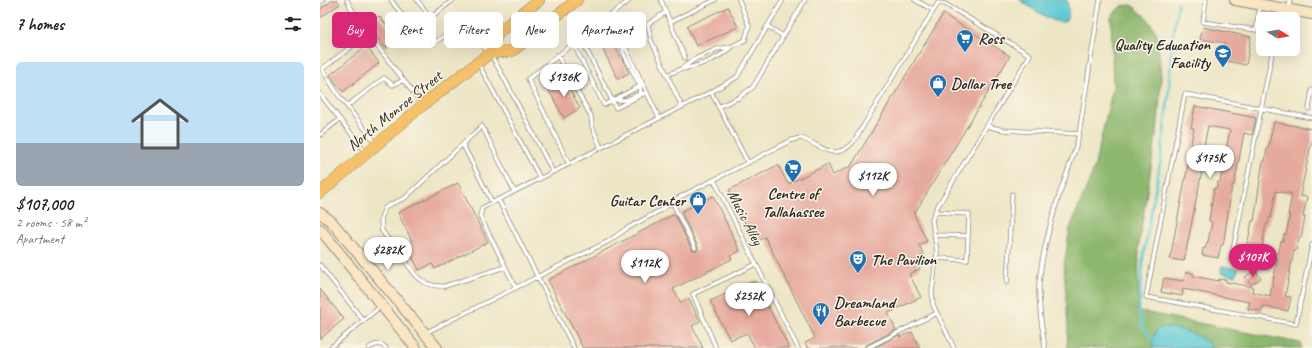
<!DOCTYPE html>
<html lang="en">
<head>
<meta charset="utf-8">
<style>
	:root { --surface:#fff; --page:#f2f2f2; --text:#222; --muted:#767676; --line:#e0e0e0; --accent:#db2777 }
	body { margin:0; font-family:Caveat,sans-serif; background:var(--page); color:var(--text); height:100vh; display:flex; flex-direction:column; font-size:15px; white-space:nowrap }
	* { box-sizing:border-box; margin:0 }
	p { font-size:13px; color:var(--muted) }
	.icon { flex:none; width:22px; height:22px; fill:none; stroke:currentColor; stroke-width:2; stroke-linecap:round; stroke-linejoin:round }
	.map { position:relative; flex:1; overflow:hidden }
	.sheet { display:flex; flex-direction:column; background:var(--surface); width:320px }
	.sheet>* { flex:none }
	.top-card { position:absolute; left:12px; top:12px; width:380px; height:36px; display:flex; gap:8px }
	.needle { width:26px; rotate:101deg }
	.tools { position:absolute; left:936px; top:12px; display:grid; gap:8px }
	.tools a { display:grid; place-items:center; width:44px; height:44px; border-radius:6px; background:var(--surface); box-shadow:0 4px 16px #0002; font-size:20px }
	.price { position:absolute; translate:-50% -34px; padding:0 9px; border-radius:14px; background:#fff; color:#222; font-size:13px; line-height:26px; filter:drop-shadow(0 1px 2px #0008) }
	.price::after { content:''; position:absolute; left:50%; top:24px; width:12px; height:9px; margin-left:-6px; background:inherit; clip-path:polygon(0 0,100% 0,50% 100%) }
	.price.selected { background:var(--accent); color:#fff }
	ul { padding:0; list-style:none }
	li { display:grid; align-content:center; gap:8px; height:212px; padding:0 16px }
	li+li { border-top:1px solid var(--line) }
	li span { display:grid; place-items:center; height:124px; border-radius:6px; color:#555 }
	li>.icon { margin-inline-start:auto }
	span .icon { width:72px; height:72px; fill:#fffc; stroke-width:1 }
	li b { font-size:17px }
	h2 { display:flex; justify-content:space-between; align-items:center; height:48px; padding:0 16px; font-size:17px }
	.tag { padding:0 14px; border-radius:6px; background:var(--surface); box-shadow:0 4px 16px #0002; font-size:14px; line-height:36px }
	.tag.selected { background:var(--accent); color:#fff }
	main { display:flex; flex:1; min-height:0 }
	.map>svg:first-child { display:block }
</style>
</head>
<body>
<main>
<section class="sheet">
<h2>7 homes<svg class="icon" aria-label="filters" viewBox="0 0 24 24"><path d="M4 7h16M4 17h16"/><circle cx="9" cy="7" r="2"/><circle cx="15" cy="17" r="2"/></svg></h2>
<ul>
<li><span style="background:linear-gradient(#bfe0f5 65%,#9aa5b1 0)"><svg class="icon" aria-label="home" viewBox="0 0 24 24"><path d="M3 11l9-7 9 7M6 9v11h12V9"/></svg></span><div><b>$107,000</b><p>2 rooms · 58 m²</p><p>Apartment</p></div></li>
</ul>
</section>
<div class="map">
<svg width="992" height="348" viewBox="0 0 992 348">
	<rect width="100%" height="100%" fill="#fcf5e5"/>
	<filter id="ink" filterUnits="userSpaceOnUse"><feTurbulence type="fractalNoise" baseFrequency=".025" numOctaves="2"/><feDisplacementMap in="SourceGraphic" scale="8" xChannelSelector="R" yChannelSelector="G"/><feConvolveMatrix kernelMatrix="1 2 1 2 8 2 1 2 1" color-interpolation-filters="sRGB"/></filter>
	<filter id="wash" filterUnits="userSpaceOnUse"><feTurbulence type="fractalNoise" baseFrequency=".012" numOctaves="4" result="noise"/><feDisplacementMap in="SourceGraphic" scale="16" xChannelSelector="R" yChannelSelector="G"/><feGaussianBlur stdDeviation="0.9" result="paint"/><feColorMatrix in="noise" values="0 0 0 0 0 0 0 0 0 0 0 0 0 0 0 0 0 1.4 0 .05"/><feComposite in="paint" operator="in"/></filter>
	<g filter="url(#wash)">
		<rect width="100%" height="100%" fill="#ede6c6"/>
		<!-- forest -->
		<path fill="#8db76e" stroke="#5c714c" d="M812,5L827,18L837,34L841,77L838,124L819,242L818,311L980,343L982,348H747L748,327L744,266L750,228L774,169L793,87L791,17L801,6Z"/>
		<!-- water -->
		<path fill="#5dcad5" stroke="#447a80" d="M700,0H747C748,6 750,17 745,21C737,27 707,5 700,0Z
			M902,266L918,269L916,276L901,273Z
			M844,327C863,329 876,333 891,345V348H832L833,339L837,329Z"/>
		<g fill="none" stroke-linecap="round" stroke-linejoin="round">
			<!-- stream -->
			<path stroke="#5dcad5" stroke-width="2.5" d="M833,339L823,328L819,310L823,258L841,158L849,90L851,50L858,3"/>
		</g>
		<g id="blocks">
			<!-- building -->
			<path fill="#e6a99d" d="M13,0H17L20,4L0,18V9Z
				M408,7L418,27L376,46L367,26Z
				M623,14L690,56L594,214L607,241L599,245L604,255L596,260L600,269L589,274L601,297L568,313L576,330L546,345L544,348H488L485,343L495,338L445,237L435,243L409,190L458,165L468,184L508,164L513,175L531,166Z
				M59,16L77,38L65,48L47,25Z
				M883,27L931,37L926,65L902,60L905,43L880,39Z
				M292,40L309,73L298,79L281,46Z
				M46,46L59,63L23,92L10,75Z
				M243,78L260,108L244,118L227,87Z
				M875,106L936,118L932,135L924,133L915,180L914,185H912L910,198L904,240L903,245H901L898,258L882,255L883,248L885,249L887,242H888L892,222L889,221L893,195L894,188H897L898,182H900L910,130L888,126L881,160L884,161L864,261L850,259L869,159L868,158L874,128H871Z
				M954,122L992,129V144H991L980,196L987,197L983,217H985L981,238H979L976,251H974L965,296L971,297L968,311L943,306L942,311L928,309L930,302L863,289L862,296L841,292L844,278L864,281L866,272L873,273V276L899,281V279L906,280V282L933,287L932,292L950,296L961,241H963L964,234L966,235L970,215H968L972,194L956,191L951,218L949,217L948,224H946L939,264L924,261L932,221H934L936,208L943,160L945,161L947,148H948Z
				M138,183L168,242L115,269L112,264L99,270L86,244L92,241L78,213Z
				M393,196L420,251L410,256L412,259L353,289L361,303L369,299L380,321L372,326L383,348H263L228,280L353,215H355L372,250L377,251L378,247L361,212Z
				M935,270L941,278L931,285L925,277Z
				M435,281L469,348H435L427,333L410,340L390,301Z
				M0,289L24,319L0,339Z
				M592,332L600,348H554L579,335L580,337Z"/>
		</g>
	</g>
	<g filter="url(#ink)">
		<use href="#blocks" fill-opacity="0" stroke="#8c8878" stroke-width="1"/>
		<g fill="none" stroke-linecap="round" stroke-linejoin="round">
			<defs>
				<path id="lane" d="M27,0L31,8L48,34L102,104
					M71,0L101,41L111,44L117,41L131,31L140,29L148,32L170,53L183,76L233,172
					M97,0L111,18
					M341,0L365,58
					M595,0L613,10
					M886,0L883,22L936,30L940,5
					M0,2L3,0
					M969,9L970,0
					M346,12L328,24L331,40L362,107
					M290,15L339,118
					M959,19L961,9
					M350,22L395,0
					M447,26L463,36
					M94,31L133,0
					M48,34L2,69L19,96L55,142
					M260,37L296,108L327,92
					M253,43L284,105L320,86
					M237,55L271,116L272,126L281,148
					M158,63L220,178
					M363,69C381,65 396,60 410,48
					M347,75L361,69L375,59L397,49L410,47L425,40L429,26L419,0
					M391,92L428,163
					M0,94L45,151
					M294,100H306L321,93L320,86L303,52L302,42
					M27,106L64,78L73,85L84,80
					M398,107L418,98L433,87L485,0
					M989,109L992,90
					M992,118L865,94L826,297L976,324L992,245
					M667,126L683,130L759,134
					M0,135L20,119
					M143,145L172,202
					M249,164L208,79L310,0
					M394,180L478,348
					M178,199L254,348
					M352,202L375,248
					M615,212L649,214L647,260L617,258
					M614,235L648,236
					M911,260L953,49
					M0,265L43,320
					M185,267L125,286C111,287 102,283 94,273L62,231L61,222L62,215L65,208L71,204L85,198L162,126L194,191
					M687,283L692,194
					M196,288L160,216L162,208L391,92L417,77L463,0
					M105,333L289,241L306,229L341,210L356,199L472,140L481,138C502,145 514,164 534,141L618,3L625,4L710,55L616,209L612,220L617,252L612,292L613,305L634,348
					M10,348L61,306
					M49,348C55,344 61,342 66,348
					M396,348L373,294L436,264
					M547,348L617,313
					M725,348C722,327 718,306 719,284C722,252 731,220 741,189C748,171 755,153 759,134L780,0"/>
				<path id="secondary" d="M915,0L992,14
					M0,213L11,221L117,348
					M0,229L96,348"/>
				<path id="primary" d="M170,53L192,51L257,0
					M0,193L103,105L170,53L178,33L219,0"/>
			</defs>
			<!-- lane casing -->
			<use href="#lane" stroke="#8c8878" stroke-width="5"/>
			<!-- secondary casing -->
			<use href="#secondary" stroke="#8c8878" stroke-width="12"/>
			<!-- primary casing -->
			<use href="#primary" stroke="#8c8878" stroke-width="12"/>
			<!-- lane -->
			<use href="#lane" stroke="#fff" stroke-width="3.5"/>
			<!-- secondary -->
			<use href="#secondary" stroke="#fbe6c4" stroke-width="10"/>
			<!-- primary -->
			<use href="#primary" stroke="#f5c16b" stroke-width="11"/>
		</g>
	</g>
	<!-- icons -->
	<defs>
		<symbol id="supermarket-pin" viewBox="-11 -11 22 30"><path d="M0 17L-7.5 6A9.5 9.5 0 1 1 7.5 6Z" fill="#1f6fb2" stroke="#fcf5e5"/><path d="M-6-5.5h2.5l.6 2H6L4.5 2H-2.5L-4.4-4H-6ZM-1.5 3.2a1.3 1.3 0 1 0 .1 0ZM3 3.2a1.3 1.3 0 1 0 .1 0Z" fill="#fff"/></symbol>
		<symbol id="school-pin" viewBox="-11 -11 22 30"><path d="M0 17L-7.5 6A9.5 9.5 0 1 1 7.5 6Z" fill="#1f6fb2" stroke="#fcf5e5"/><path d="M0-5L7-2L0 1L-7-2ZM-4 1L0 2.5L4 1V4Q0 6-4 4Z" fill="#fff"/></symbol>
		<symbol id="shop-pin" viewBox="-11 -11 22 30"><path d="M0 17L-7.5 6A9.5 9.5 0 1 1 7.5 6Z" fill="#1f6fb2" stroke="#fcf5e5"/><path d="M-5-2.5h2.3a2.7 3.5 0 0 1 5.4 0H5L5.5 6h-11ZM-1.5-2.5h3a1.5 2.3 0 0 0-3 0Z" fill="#fff"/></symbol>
		<symbol id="theatre-pin" viewBox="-11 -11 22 30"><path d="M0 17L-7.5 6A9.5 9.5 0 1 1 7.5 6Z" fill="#1f6fb2" stroke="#fcf5e5"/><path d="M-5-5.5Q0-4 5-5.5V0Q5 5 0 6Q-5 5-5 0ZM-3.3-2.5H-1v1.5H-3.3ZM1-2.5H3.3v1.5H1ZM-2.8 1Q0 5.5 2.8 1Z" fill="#fff"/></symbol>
		<symbol id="restaurant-pin" viewBox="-11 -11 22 30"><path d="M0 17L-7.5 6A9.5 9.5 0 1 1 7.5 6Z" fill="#1f6fb2" stroke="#fcf5e5"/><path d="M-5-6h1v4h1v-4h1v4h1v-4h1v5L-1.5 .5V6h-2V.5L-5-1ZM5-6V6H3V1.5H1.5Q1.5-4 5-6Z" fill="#fff"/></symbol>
	</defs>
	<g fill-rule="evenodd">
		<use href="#supermarket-pin" x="635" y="28" width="20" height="27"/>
		<use href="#school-pin" x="893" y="43" width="20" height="27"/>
		<use href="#shop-pin" x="608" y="73" width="20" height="27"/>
		<use href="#supermarket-pin" x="463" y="158" width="20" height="27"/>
		<use href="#shop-pin" x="368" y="190" width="20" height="27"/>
		<use href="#theatre-pin" x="528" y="249" width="20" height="27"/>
		<use href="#restaurant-pin" x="491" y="301" width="20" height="27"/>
	</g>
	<g text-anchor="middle" stroke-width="3" stroke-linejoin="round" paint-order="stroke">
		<!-- poi labels -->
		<g font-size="16" font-weight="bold" fill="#2b2b2b" stroke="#fcf5e5" text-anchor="start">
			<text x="658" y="44">Ross</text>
			<text x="890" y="50" text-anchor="end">Quality Education<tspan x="890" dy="18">Facility</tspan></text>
			<text x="631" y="89">Dollar Tree</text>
			<text x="473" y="199" text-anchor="middle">Centre of<tspan x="473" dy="18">Tallahassee</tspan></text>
			<text x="365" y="206" text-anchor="end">Guitar Center</text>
			<text x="551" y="265">The Pavilion</text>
			<text x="514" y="308">Dreamland<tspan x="514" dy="18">Barbecue</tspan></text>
		</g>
		<!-- street labels -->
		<g font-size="16" fill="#2b2b2b" stroke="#fcf5e5">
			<text transform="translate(74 110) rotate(-39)" y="6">North Monroe Street</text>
			<text transform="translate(426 217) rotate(63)" y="6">Music Alley</text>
		</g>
	</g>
</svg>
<div class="tools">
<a><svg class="needle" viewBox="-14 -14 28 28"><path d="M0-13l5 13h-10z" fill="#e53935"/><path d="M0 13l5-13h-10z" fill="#767676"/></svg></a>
</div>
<b class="price" style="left:244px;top:98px">$136K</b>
<b class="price" style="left:890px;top:179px">$175K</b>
<b class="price" style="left:553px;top:197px">$112K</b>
<b class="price" style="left:68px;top:271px">$282K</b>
<b class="price selected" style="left:933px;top:278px">$107K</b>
<b class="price" style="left:325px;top:284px">$112K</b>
<b class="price" style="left:429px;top:317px">$252K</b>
<div class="top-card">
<a class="tag selected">Buy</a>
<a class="tag">Rent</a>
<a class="tag">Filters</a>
<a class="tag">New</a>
<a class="tag">Apartment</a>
</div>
</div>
</main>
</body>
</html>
